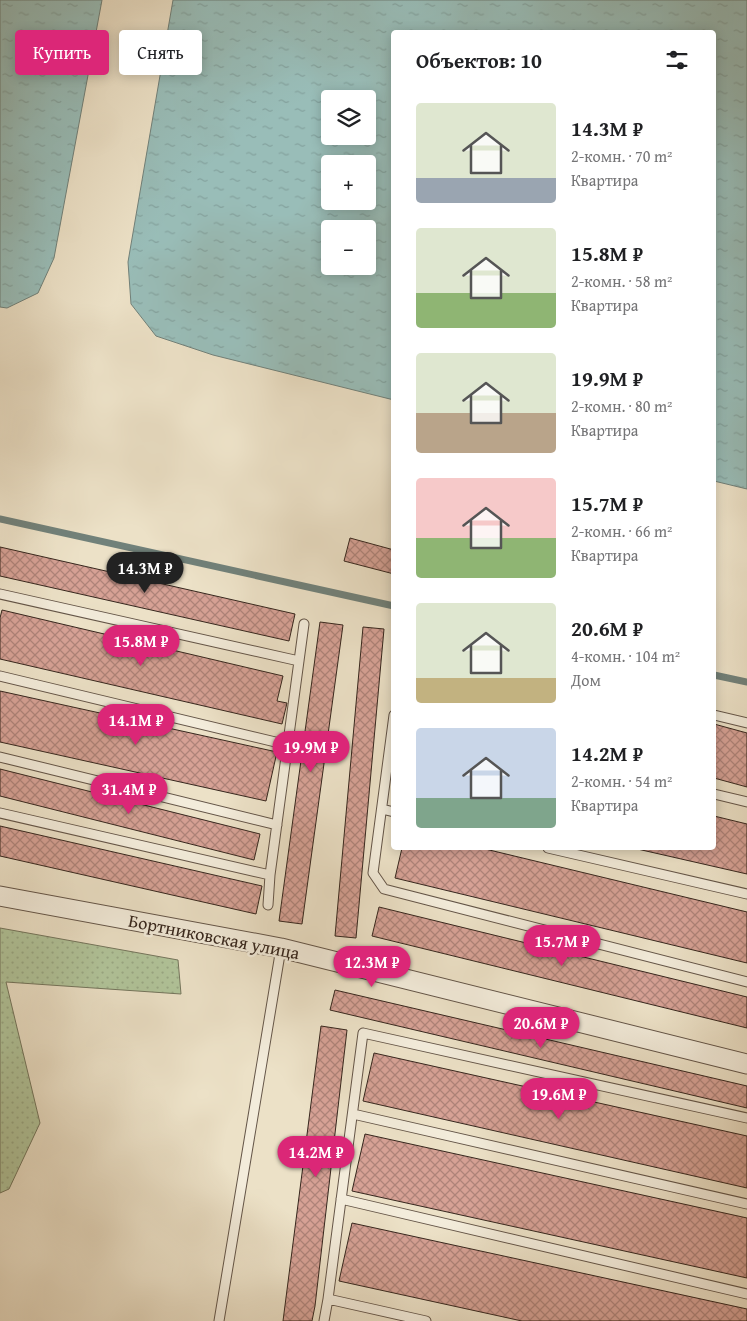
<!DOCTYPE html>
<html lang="ru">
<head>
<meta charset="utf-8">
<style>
	:root { --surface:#fff; --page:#f2f2f2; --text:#202124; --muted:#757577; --accent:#db2777 }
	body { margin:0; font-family:"Gentium Book Plus",serif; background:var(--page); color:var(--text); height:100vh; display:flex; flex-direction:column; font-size:19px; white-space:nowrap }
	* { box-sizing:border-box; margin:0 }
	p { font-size:16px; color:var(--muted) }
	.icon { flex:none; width:28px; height:28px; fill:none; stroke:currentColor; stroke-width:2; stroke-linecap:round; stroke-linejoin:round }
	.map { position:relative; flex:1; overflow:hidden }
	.details { position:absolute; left:391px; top:30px; width:325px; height:820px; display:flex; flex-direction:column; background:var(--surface); border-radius:5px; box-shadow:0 2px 12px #0003 }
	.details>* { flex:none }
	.hud { position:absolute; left:15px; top:30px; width:301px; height:45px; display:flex; gap:10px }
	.tools { position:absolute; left:321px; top:90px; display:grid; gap:10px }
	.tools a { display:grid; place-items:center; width:55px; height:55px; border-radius:5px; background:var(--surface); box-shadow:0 2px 12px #0003; font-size:25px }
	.price { position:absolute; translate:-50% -42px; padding:0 11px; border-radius:18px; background:var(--accent); color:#fff; font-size:16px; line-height:32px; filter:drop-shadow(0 1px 2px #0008) }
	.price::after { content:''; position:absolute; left:50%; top:30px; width:15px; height:11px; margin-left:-8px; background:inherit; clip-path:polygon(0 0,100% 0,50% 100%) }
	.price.on { background:#222; color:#fff }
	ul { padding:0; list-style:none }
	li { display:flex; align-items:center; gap:15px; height:125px; padding:0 25px }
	li span { display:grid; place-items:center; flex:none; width:140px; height:100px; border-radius:5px; color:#555 }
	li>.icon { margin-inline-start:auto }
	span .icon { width:60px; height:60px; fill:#fffc; stroke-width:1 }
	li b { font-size:21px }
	h2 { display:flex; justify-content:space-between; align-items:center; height:60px; padding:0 25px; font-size:21px }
	.pill { padding:0 18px; border-radius:5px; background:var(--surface); box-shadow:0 2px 12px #0003; font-size:18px; line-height:45px }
	.pill.on { background:var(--accent); color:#fff }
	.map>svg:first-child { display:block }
</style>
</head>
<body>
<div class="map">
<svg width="747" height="1321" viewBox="0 0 747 1321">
	<defs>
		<pattern id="grass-dots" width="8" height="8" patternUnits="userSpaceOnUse" patternTransform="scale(1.25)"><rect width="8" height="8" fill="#b1c49a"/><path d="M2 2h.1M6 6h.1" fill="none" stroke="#99a884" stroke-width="1.8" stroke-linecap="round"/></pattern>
		<pattern id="water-ripples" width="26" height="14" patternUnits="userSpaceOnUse" patternTransform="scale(1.25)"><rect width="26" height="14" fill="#99bdb8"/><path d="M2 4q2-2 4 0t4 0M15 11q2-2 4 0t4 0" fill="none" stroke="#84a29e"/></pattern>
		<pattern id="building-cross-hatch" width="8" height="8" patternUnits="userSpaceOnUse" patternTransform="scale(1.25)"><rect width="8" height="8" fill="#d6a195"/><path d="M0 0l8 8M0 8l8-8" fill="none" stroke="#ae8379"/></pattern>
	</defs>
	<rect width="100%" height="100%" fill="#ece1c7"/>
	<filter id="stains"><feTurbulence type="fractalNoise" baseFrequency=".004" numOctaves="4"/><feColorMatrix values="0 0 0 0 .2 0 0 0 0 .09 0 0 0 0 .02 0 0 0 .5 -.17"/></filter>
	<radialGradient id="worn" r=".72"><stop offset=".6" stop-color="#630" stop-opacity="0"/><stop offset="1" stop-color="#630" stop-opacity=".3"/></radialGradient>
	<!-- grass -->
	<path fill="url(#grass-dots)" stroke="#74755c" d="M0,928L178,960L181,994L6,982L40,1123L9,1189L0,1193Z"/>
	<!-- water -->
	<path fill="url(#water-ripples)" stroke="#71817a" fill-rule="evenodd" d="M0,0H102L54,258L38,293L7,308L0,307Z
		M173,0H747V489L714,481V32H394V400L213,355L156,336L131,304L128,262ZM330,99H368V136H330ZM330,164H368V201H330ZM330,229H368V266H330Z"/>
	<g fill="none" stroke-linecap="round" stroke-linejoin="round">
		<!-- stream -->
		<path stroke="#71817a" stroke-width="7" d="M0,519L394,606
			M714,675L747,682"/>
	</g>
	<!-- building -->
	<path fill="url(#building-cross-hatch)" stroke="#36261d" d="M350,538L394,550V574L344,561Z
		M0,547L295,614L289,641L0,576Z
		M2,610L283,676L277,701L287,703L282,724L0,659V618Z
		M320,622L343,625L302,924L279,921Z
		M363,627L384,629L356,938L335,936Z
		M0,691L277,752L266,801L0,742Z
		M714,724L747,733V787L714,778Z
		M0,769L260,834L254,860L0,796Z
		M714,816L747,824V874L633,848H714Z
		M0,826L262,886L256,914L0,856Z
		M402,848H481L747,912V963L395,878Z
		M379,907L747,997V1028L372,936Z
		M335,990L747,1086V1108L330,1010Z
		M321,1026L347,1030L315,1306L312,1321H283Z
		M374,1053L747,1136V1188L363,1101Z
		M365,1134L747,1218V1278L352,1191Z
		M352,1223L747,1309V1321H522L339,1281Z"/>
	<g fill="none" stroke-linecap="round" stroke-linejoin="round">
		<defs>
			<path id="lane" d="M0,594L299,661
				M0,676L288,745
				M394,715L373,873L384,889L747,982
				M714,715L747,723
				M0,757L277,825
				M714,794L747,802
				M382,809L394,812
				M0,813L270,875
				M548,848L747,894
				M268,905L270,875L304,624
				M353,1114L747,1204
				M341,1199L747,1294
				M328,1299L426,1321
				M219,1321L281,948
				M324,1321L328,1299L363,1033L747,1118"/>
			<path id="street" d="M0,896L281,948L747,1064"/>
		</defs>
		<!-- lane casing -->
		<use href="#lane" stroke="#645548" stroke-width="11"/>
		<!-- street casing -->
		<use href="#street" stroke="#645548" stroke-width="21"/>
		<!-- lane -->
		<use href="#lane" stroke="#f3ecdb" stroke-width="9"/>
		<!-- street -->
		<use href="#street" stroke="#f3ecdb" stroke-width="19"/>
	</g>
	<g text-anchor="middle" stroke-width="5" stroke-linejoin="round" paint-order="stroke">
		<!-- street labels -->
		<g font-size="18" fill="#36261d" stroke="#f3ecdb">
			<text transform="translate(214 937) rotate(11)" y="6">Бортниковская улица</text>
		</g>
	</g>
	<rect width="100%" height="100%" filter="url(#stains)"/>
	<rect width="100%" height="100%" fill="url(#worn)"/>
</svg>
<div class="tools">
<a><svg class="icon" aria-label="layers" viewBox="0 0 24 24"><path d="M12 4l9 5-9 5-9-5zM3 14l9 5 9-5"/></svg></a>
<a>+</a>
<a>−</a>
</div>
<b class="price on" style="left:145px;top:594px">14.3M ₽</b>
<b class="price" style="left:141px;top:667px">15.8M ₽</b>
<b class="price" style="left:136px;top:746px">14.1M ₽</b>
<b class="price" style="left:311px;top:773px">19.9M ₽</b>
<b class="price" style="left:129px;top:815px">31.4M ₽</b>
<b class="price" style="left:562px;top:967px">15.7M ₽</b>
<b class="price" style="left:372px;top:988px">12.3M ₽</b>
<b class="price" style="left:541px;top:1049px">20.6M ₽</b>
<b class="price" style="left:559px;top:1120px">19.6M ₽</b>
<b class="price" style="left:316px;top:1178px">14.2M ₽</b>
<div class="hud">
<a class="pill on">Купить</a>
<a class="pill">Снять</a>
</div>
<section class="details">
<h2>Объектов: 10<svg class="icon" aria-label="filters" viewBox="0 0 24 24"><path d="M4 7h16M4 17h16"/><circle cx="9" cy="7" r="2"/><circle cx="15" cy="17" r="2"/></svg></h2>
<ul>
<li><span style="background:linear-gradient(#dfe7d0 75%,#9aa5b1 0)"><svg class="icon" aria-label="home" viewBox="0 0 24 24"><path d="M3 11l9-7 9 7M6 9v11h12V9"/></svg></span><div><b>14.3M ₽</b><p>2-комн. · 70 m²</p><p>Квартира</p></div></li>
<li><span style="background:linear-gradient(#dfe7d0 65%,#8fb573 0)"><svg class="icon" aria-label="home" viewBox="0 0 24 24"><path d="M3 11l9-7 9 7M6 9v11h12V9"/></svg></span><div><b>15.8M ₽</b><p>2-комн. · 58 m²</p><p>Квартира</p></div></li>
<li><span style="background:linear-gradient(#dfe7d0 60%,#b9a48a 0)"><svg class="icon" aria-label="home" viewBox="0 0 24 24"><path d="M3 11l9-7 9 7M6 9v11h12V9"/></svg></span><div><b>19.9M ₽</b><p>2-комн. · 80 m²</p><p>Квартира</p></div></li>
<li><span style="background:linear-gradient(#f6c9c9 60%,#8fb573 0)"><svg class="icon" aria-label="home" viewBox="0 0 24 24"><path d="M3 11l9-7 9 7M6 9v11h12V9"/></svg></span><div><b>15.7M ₽</b><p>2-комн. · 66 m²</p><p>Квартира</p></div></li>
<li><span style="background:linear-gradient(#dfe7d0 75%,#c2b280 0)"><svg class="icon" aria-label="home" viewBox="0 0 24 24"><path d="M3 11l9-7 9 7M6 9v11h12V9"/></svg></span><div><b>20.6M ₽</b><p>4-комн. · 104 m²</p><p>Дом</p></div></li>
<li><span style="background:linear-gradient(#c9d6e8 70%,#7fa58c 0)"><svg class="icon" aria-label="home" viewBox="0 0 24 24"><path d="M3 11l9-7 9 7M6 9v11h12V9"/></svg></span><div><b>14.2M ₽</b><p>2-комн. · 54 m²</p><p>Квартира</p></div></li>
</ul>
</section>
</div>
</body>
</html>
